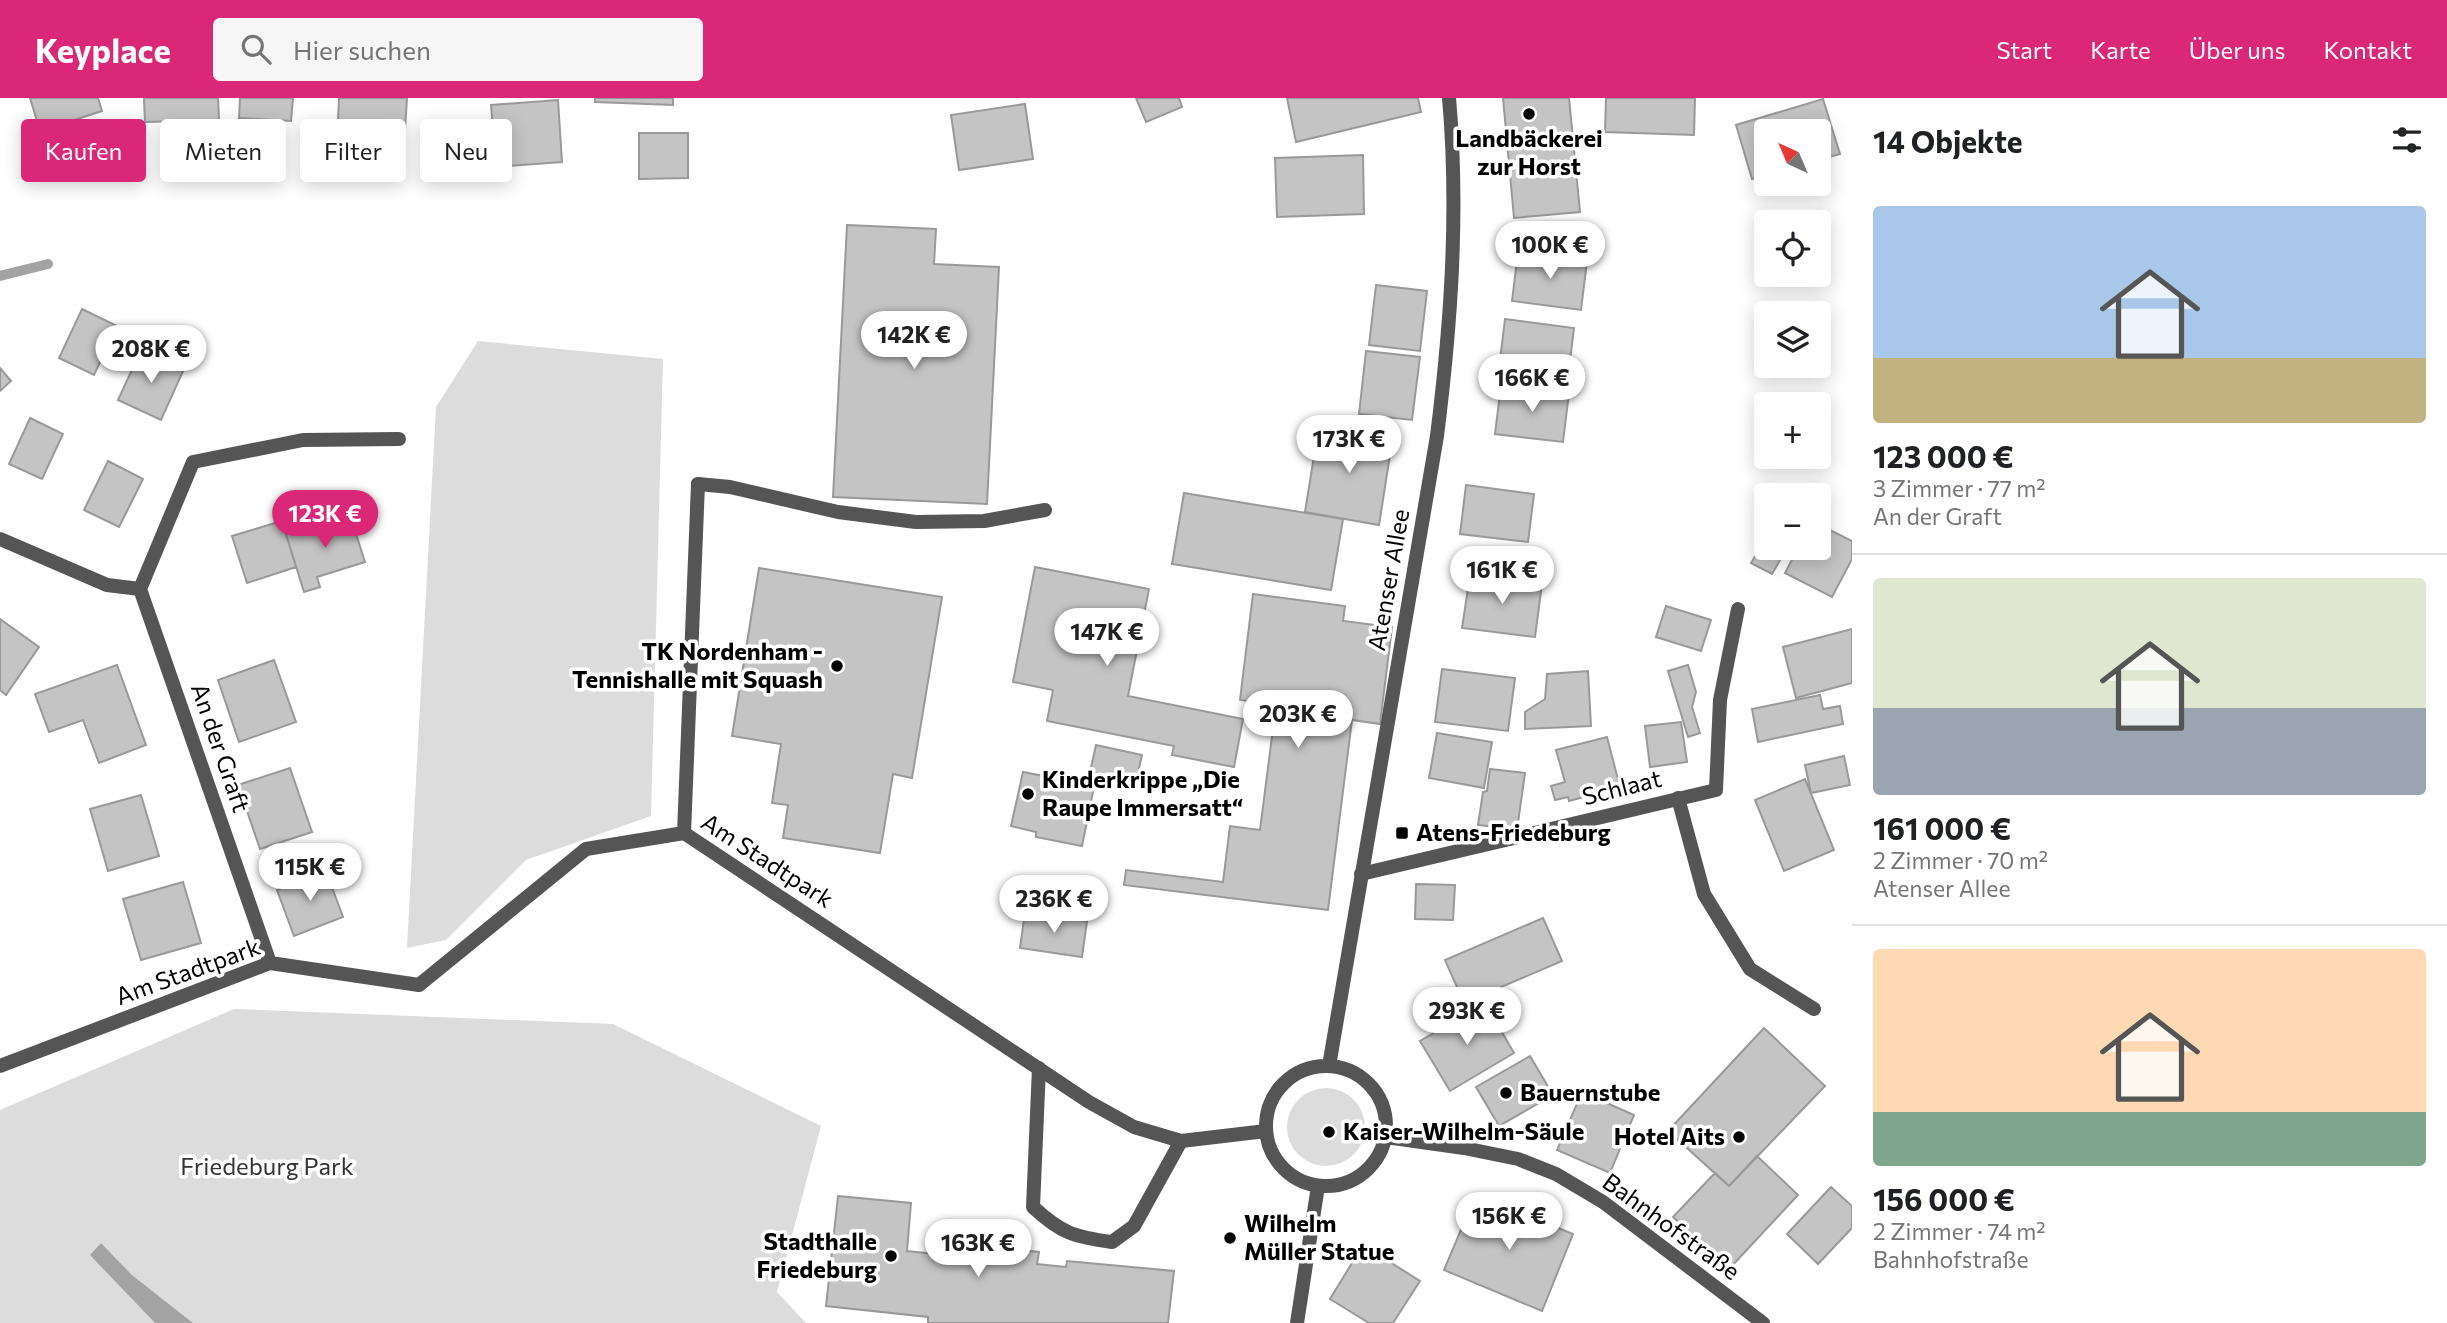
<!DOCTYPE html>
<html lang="de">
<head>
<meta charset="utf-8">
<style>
	:root { --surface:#fff; --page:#f6f6f6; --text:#202124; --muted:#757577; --line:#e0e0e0; --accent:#db2777 }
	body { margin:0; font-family:Commissioner,sans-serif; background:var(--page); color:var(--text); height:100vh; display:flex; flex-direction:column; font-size:26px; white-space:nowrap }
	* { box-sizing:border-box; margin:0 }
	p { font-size:23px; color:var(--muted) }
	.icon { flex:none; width:38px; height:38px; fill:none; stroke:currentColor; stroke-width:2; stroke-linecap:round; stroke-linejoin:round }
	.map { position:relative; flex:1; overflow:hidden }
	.drawer { display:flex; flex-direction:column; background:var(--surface); width:595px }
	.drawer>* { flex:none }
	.top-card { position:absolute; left:21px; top:21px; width:665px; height:63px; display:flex; gap:14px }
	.needle { width:46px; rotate:316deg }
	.fabs { position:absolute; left:1754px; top:21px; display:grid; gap:14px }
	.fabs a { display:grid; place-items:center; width:77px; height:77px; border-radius:7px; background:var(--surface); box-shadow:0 4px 18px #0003; font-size:35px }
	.price { position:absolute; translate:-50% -60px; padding:0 16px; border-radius:24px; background:#fff; color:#222; font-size:23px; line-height:46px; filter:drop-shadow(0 2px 4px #0008) }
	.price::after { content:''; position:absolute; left:50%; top:42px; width:21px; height:16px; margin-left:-10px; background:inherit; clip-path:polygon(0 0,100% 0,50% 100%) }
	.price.current { background:var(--accent); color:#fff }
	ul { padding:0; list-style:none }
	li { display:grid; align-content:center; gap:14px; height:371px; padding:0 21px }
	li+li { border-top:2px solid var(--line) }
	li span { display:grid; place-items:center; height:217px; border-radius:7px; color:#555 }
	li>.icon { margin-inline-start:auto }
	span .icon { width:126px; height:126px; fill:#fffc; stroke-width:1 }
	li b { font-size:30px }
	h2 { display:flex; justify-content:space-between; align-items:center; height:84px; padding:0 21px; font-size:30px }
	.pill { padding:0 24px; border-radius:7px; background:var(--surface); box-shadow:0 4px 18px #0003; font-size:24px; line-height:63px }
	.pill.current { background:var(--accent); color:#fff }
	header { display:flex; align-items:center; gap:42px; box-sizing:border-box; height:98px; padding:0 35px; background:var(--accent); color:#fff }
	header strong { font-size:33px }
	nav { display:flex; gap:38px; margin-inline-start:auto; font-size:24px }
	.search { width:490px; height:63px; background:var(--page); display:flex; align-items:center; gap:18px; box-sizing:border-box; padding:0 24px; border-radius:7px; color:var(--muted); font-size:26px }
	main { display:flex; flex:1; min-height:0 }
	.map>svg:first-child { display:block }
</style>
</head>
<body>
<header>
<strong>Keyplace</strong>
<div class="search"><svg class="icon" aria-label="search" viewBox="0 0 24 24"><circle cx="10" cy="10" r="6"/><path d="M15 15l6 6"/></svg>Hier suchen</div>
<nav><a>Start</a><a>Karte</a><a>Über uns</a><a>Kontakt</a></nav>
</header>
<main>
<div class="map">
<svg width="1852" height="1225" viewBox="0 0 1852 1225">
	<rect width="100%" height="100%" fill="#fff"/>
	<!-- green -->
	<path fill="#dcdcdc" d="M478,243L663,261L651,718L526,762L446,842L407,850L436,309Z
		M234,911L613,926L821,1028L777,1194L806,1225H193L132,1177L101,1145L91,1157L155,1225H0V1012Z
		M1287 1029a39 39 0 1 1 78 0a39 39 0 1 1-78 0Z"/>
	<!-- water -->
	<path fill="#a3a3a3" d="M101,1145L132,1177L193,1225H155L90,1157Z"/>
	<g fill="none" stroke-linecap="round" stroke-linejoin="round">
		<!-- stream -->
		<path stroke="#a3a3a3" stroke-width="10" d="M0,178L48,166"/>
	</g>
	<!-- building -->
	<path fill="#c4c4c4" stroke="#999" stroke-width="2" d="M30,0H98L102,13L40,33Z
		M144,0H218L219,22L145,24Z
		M240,0H293L291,23L239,20Z
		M339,0H407L404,49L337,45Z
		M595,0H673V7L595,4Z
		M1136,0H1179L1182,9L1146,24Z
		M1287,0H1418L1421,14L1296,44Z
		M1503,0H1569L1580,114L1514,120Z
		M1606,0H1695L1694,37L1605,34Z
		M1823,1L1840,56L1818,62V33H1766V77L1752,81L1736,27Z
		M558,2L562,64L496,69L491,7Z
		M1025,6L1033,61L959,72L951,17Z
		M639,35H688V80L639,81Z
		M1363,57L1364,116L1277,119L1275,60Z
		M847,127L936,131L934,166L999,169L987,406L833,399Z
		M1518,154L1587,163L1581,212L1512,203Z
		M1376,187L1427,193L1420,253L1369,247Z
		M82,211L117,228L94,277L59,260Z
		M1505,221L1574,230L1568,279L1499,270Z
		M141,252L184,271L161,322L118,302Z
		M1366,253L1420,259L1412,322L1359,316Z
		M0,270L11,283L0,293Z
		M1501,287L1569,295L1563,344L1495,336Z
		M30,320L63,336L42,381L9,366Z
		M1319,327L1393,338L1379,427L1305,414Z
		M108,363L143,381L119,429L84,412Z
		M1466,387L1534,396L1528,444L1460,436Z
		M1184,395L1343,421L1331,492L1172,466Z
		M350,417L365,464L317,479L320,489L304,494L286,436Z
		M282,423L296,469L247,485L232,438Z
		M1818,426L1852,443V461L1832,499L1785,475L1798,450H1818Z
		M1766,439V450H1787L1772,476L1751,465Z
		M1035,469L1149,491L1128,598L1243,621L1234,669L1172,657L1174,648L1047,623L1053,592L1013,584Z
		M759,470L942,499L912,680L893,676L880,755L783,740L788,707L772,705L781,646L732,638Z
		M1470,477L1542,486L1535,539L1462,530Z
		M1253,496L1345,508L1343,523L1392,529L1380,626L1352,622L1328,812L1124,787L1126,772L1223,784L1230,728L1260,732L1276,607L1240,602Z
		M1666,508L1711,522L1701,553L1656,539Z
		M0,521L39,549L6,597L0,592Z
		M1852,531V585L1796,600L1783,549Z
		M274,562L296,624L239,644L218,582Z
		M117,567L146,647L99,665L83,622L49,634L35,596Z
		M1688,567L1696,594L1692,609L1700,635L1688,639L1668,573Z
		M1442,571L1515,580L1508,633L1435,624Z
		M1588,573L1591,628L1525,631V614L1545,601L1547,576Z
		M1820,597L1823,611L1840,608L1843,626L1758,644L1752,611Z
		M1681,624L1687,664L1650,669L1645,628Z
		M1437,635L1492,644L1484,690L1429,680Z
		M1607,639L1620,689L1569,703L1568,699L1555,702L1551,688L1565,684L1556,652Z
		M1096,647L1142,657L1136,684L1090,674Z
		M1844,658L1850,687L1811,695L1805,667Z
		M290,670L312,734L260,751L238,687Z
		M1490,671L1525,675L1517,732L1478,727L1483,694L1487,693Z
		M1023,674L1049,679L1050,675L1095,684L1082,748L1036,739V734L1011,728Z
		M1805,681L1834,752L1784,773L1755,702Z
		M141,697L159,758L108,773L90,711Z
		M326,773L343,819L294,838L277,792Z
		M183,784L201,845L141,862L123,801Z
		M1416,786L1455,787L1453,822L1415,821Z
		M1025,814L1087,823L1082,859L1020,850Z
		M1543,820L1562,863L1464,905L1445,862Z
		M1485,905L1514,955L1450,993L1420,943Z
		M1764,930L1825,988L1729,1088L1668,1033Z
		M1530,958L1553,997L1499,1028L1476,989Z
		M1582,994L1634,1017L1610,1075L1557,1052Z
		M1757,1058L1798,1097L1729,1171L1673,1119L1715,1075L1729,1088Z
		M1831,1089L1852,1108V1130L1818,1166L1787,1136Z
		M1476,1096L1573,1136L1542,1213L1444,1172Z
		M838,1098L911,1105L907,1153L993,1162L994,1149L1039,1154L1037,1166L1066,1169L1067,1163L1174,1173L1168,1225H928V1219L826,1208Z
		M1363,1147L1420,1183L1393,1225H1369L1330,1201Z"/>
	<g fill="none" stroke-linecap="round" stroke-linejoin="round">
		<!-- service -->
		<path stroke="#555" stroke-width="14" d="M698,386L730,389L838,414L916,424L984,423L1045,412
			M1678,700L1704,796L1750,871L1814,911
			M1039,970L1033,1109C1061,1135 1074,1139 1112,1144L1134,1128L1181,1043"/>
		<!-- minor -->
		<path stroke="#555" stroke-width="14" d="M0,441L107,487L140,491
			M684,735L698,386
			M1361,776L1716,692L1720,602L1738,511
			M270,865L140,491L193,364L303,342L399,341
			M0,968L270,865L419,887L586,751L684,735L1089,1004L1134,1029L1181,1043L1266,1033"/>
		<!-- tertiary -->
		<path stroke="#555" stroke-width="14" d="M1329,968L1437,338C1451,226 1459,113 1449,0
			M1266 1028a60 60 0 1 1 120 0a60 60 0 1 1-120 0Z
			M1386,1039L1464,1050L1518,1061L1556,1076L1603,1104L1763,1225
			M1297,1225L1318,1088"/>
	</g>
	<!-- markers -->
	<g fill="#000" stroke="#fff" stroke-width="2.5">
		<circle cx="1529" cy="16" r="7"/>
		<circle cx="837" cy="568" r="7"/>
		<circle cx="1028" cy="696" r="7"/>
		<rect x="1395" y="728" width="14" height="14" rx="3.5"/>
		<circle cx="1506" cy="995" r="7"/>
		<circle cx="1329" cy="1034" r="7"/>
		<circle cx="1739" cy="1039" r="7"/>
		<circle cx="1230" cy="1140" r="7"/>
		<circle cx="891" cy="1158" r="7"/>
	</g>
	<g text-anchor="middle" stroke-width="7" stroke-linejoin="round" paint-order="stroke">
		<!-- poi labels -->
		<g font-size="24" font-weight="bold" fill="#000" stroke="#fff" text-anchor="start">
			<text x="1529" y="49" text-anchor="middle">Landbäckerei<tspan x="1529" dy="28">zur Horst</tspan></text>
			<text x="823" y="562" text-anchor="end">TK Nordenham -<tspan x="823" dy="28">Tennishalle mit Squash</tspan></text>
			<text x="1042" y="690">Kinderkrippe „Die<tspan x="1042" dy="28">Raupe Immersatt“</tspan></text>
			<text x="1416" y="743">Atens-Friedeburg</text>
			<text x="1520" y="1003">Bauernstube</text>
			<text x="1343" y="1042">Kaiser-Wilhelm-Säule</text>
			<text x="1725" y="1047" text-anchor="end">Hotel Aits</text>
			<text x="1244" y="1134">Wilhelm<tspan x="1244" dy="28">Müller Statue</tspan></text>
			<text x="877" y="1152" text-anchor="end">Stadthalle<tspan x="877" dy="28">Friedeburg</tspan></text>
		</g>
		<!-- street labels -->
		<g font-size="24" fill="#000" stroke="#fff">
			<text transform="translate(1389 482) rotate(-80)" y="8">Atenser Allee</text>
			<text transform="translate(220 650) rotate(71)" y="8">An der Graft</text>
			<text transform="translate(1622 690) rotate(-14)" y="8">Schlaat</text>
			<text transform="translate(767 763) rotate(33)" y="8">Am Stadtpark</text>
			<text transform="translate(188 874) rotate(-20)" y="8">Am Stadtpark</text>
			<text transform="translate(1671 1129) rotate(36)" y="8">Bahnhofstraße</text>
		</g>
		<!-- park labels -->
		<g font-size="24" fill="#333" stroke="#fff">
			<text x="267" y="1077">Friedeburg Park</text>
		</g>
	</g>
</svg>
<div class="fabs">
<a><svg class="needle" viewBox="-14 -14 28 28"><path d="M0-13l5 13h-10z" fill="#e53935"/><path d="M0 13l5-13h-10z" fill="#757577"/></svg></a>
<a><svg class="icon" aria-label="locate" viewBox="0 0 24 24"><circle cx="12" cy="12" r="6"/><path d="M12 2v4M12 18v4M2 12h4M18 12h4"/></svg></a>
<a><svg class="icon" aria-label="layers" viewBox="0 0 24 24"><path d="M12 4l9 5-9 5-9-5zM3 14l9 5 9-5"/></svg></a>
<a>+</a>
<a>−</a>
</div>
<b class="price" style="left:1550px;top:183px">100K €</b>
<b class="price" style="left:914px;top:273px">142K €</b>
<b class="price" style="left:151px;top:287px">208K €</b>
<b class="price" style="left:1532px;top:316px">166K €</b>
<b class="price" style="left:1349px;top:377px">173K €</b>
<b class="price current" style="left:325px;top:452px">123K €</b>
<b class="price" style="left:1502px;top:508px">161K €</b>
<b class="price" style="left:1107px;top:570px">147K €</b>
<b class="price" style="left:1298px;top:652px">203K €</b>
<b class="price" style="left:310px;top:805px">115K €</b>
<b class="price" style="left:1054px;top:837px">236K €</b>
<b class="price" style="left:1467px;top:949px">293K €</b>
<b class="price" style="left:1509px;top:1154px">156K €</b>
<b class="price" style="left:978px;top:1181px">163K €</b>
<div class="top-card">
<a class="pill current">Kaufen</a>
<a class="pill">Mieten</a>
<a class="pill">Filter</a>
<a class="pill">Neu</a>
</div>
</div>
<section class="drawer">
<h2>14 Objekte<svg class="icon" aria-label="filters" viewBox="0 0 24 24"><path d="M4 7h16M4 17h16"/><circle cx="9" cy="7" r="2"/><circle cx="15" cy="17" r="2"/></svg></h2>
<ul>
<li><span style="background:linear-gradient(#a9c7e8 70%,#c2b280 0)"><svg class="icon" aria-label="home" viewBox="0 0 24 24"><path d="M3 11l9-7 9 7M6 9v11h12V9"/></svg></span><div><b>123 000 €</b><p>3 Zimmer · 77 m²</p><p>An der Graft</p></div></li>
<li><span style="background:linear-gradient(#dfe7d0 60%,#9aa5b1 0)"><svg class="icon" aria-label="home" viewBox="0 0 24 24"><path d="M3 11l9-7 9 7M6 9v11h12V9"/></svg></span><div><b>161 000 €</b><p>2 Zimmer · 70 m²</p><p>Atenser Allee</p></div></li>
<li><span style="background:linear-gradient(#ffd9b3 75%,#7fa58c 0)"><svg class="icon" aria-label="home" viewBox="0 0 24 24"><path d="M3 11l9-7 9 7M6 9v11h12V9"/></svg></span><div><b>156 000 €</b><p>2 Zimmer · 74 m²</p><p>Bahnhofstraße</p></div></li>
</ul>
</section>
</main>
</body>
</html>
